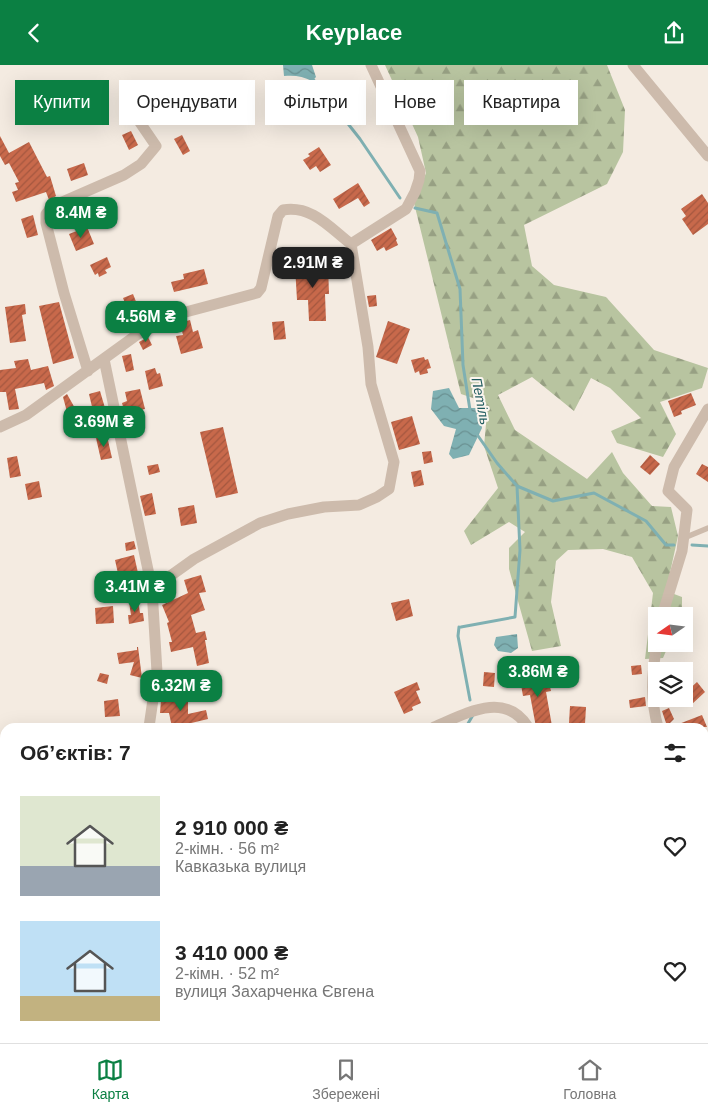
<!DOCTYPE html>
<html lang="uk">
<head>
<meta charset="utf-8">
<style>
	:root { --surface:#fff; --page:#f6f6f6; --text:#222; --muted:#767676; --line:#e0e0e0; --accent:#0b8043 }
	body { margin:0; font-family:Helvetica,sans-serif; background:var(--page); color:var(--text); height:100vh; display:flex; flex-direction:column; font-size:19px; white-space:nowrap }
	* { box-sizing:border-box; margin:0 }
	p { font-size:16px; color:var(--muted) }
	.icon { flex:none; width:28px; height:28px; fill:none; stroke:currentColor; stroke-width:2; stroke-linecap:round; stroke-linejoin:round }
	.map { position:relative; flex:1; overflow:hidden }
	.drawer { position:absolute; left:0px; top:658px; width:709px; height:321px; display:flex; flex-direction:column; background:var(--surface); border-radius:15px 15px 0 0; box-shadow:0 5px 20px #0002 }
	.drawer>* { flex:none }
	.banner { position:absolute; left:15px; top:15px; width:679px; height:45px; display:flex; gap:10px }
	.needle { width:32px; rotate:256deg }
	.fabs { position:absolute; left:648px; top:542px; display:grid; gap:10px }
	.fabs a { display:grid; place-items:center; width:45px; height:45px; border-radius:0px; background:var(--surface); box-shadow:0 5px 20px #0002; font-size:25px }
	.price { position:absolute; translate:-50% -42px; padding:0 11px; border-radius:10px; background:var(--accent); color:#fff; font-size:16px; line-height:32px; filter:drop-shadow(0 1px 2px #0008) }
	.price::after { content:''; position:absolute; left:50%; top:30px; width:15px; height:11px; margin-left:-8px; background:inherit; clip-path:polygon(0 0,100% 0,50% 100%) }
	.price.active { background:#222; color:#fff }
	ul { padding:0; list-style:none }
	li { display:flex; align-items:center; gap:15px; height:125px; padding:0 20px }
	li span { display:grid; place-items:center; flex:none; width:140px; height:100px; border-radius:0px; color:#555 }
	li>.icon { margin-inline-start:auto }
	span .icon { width:60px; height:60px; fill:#fffc; stroke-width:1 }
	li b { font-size:21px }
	h2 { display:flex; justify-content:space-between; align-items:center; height:60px; padding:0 20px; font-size:21px }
	.chip { padding:0 18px; border-radius:0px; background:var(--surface); box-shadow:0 5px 20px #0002; font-size:18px; line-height:45px }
	.chip.active { background:var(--accent); color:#fff }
	header { display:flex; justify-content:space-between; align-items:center; height:65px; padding:0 20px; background:var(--accent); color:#fff; font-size:22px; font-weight:700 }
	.tabs { display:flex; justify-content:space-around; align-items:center; height:70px; border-top:1px solid var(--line); background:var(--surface); font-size:14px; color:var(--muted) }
	.tabs a { display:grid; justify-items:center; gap:2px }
	.tabs .active { color:var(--accent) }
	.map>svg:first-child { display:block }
</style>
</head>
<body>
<header><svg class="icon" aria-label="back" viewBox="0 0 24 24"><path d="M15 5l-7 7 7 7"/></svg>Keyplace<svg class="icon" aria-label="share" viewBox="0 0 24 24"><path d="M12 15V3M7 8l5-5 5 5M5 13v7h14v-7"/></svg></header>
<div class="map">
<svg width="708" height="978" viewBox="0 0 708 978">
	<defs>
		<pattern id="forest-firs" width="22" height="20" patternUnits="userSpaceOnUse" patternTransform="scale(1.25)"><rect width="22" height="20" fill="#b8c4a0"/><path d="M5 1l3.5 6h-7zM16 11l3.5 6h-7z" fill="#97a083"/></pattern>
		<pattern id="water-waves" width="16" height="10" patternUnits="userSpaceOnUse" patternTransform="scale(1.25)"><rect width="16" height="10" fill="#7fb0b2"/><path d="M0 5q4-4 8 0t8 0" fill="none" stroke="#699091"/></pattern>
		<pattern id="building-hatch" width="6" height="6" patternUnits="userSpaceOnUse" patternTransform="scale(1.25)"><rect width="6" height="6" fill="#c8694b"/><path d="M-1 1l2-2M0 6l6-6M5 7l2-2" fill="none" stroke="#a4573f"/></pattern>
	</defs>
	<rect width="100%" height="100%" fill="#f4ebe1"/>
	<!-- forest -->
	<path fill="url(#forest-firs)" d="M385,0H607L625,45L623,87L607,119L524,160L532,201L554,220L606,232L654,285L708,303L702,323L660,337L676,369L663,392L617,378L611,366L641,353L610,323L591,313L574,346L532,312L498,330L515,365L587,414L612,387L623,408L652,441L671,442L678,471L666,526L682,532V545L680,551H656V579H669L663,593L645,594L653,528L632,492L603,484L568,485L556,496L551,537L561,581L532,586L509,504V483L525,467L509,457L471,480L464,466L498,423L484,381L486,359L479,335L461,329L414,138L426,108L418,72Z"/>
	<!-- water -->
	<path fill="url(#water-waves)" d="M283,0H312L316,12L312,16C303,11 294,10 284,11Z
		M449,323L459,343H479L482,363L469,390L453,394L449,389L456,364L444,361L431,344L433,326Z
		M517,569L518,583L511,588L498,586L494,580L496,572Z"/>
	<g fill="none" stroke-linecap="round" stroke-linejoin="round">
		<!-- stream -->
		<path stroke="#7fb0b2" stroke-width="3" d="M312,13L360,74L400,133
			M415,143L437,148L460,224L463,300L470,345
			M476,368L497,398L517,421L553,436L594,428L646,456L666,480H674
			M692,480L708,481
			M459,562L458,571L470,635
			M461,562L515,552L520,485L517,421
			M466,662L473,650
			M205,978L206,974"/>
	</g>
	<!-- building -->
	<path fill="url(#building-hatch)" d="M54,29L55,34L59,33L61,49L43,50L41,31Z
		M171,36L176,52L162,57L156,41Z
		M131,66L138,80L129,85L122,70Z
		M182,70L190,86L183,90L174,74Z
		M0,71L9,88L29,77L47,112L50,111L56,131L49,135L46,127L16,137L12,127L18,125L15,118L19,117L9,98L5,100L0,91Z
		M319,82L331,100L320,107L316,101L310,105L303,95L310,91L308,89Z
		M84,98L88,110L71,116L67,104Z
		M358,118L370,138L364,142L358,133L339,144L333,134Z
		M702,129L708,138V159L693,170L682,154L686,151L681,144Z
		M33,150L38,170L27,173L21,154Z
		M87,162L94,179L76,186L69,169Z
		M391,163L397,174L396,175L398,180L386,186L384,182L377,186L371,175Z
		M107,192L111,202L105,205L107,208L99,212L98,208L95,210L90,200Z
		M328,200L329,229H325L326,256H309L308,235H297L295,201Z
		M204,204L208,219L174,227L171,217L184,214L183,209Z
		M133,229L141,249L127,255L121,245L127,243L123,233Z
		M376,230L377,241L369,242L367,231Z
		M59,237L74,293L53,299L39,241Z
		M25,239L26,249L22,250L26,276L10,278L5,242Z
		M190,255L193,267L198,265L203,283L181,289L176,271L183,270L180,258Z
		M284,256L286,274L274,275L272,257Z
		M388,256L410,264L397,299L376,292Z
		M148,272L152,280L143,285L139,277Z
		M131,289L134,305L126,307L122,291Z
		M424,292L425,295L428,294L431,303L427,304L428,308L420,310L419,306L415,308L411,295Z
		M28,294L31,305L48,301L54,321L46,325L44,318L15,324L19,344L9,345L6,327H0V305L16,303L14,296Z
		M155,303L157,309L160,308L163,321L149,325L145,306Z
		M140,324L145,344L140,345L141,348L131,351L130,348L125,349L122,338L127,336L125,327Z
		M100,326L105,343L93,346L89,329Z
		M691,328L696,340L681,346L682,349L674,352L668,336Z
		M67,329L76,345L82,343L85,354L70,358L63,332Z
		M412,351L420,379L399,385L391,357Z
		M223,362L238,428L216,433L200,367Z
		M107,371L112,393L101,395L96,373Z
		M431,386L433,397L424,399L422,387Z
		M650,390L660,399L650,410L640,402Z
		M17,391L21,411L10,413L7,393Z
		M158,399L160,407L149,410L147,401Z
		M702,399L708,402V417L696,409Z
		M421,405L424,420L414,422L411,407Z
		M39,416L42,432L28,435L25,419Z
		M152,428L156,449L145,451L140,431Z
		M194,440L197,458L181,461L178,443Z
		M134,476L136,484L126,486L125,478Z
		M134,490L138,508L119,513L115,495Z
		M201,510L206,527L199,528L205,545L191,550L196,568L205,566L207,575H205L209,598L197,601L193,582L171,587L169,577H172L167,558L169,557L162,540L188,528L184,515Z
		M409,534L413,551L396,556L391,538Z
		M138,535L140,548H143L144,556L129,559L128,550H131L129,537Z
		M113,541L114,558L96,559L95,543Z
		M137,582H138L142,613L130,610L134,597L119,599L117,588L137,585Z
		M641,600L642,609L632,610L631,601Z
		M484,607L495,608L494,622L483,621Z
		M100,608L109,610L107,619L97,616Z
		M547,609L551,626L546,627L552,661L536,662L530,630L523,631L520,614Z
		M417,617L420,625L416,626L421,638L412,642L413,645L404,649L394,627Z
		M697,617L705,627L691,640L684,631V629Z
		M645,632L646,641L630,643L629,635Z
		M188,633V649L206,645L208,654L183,660L184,662H172L169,648H160L161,635Z
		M118,634L120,651L105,652L104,636Z
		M570,641L586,642L585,659L569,658Z
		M669,643L674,654L667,661L662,646Z
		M702,650L707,662H671Z"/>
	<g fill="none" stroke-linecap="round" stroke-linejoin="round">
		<!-- service -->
		<path stroke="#cdbbac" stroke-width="5.5" d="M684,473L708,463"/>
		<!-- minor -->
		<path stroke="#cdbbac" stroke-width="11" d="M633,0L708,91
			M104,294L152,524L157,607L149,662
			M88,306L64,228L46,158V149L53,141L124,110L141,99L156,81L128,40
			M0,362L26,350L138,269L182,248L257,228L261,223L278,151L283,145C312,140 330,163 351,179
			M152,524L194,494L260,458L288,449L324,442L359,440L377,432L389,424L394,397L371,319L368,282L351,179L406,144L415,127L419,115L420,106L371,0
			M662,551L682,486L687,445L668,426L674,402L708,344
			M657,579C652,606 650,635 658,662
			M434,662C465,649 505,625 528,662
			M0,720L5,721
			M0,757L5,752
			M704,802L708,815
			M346,974L351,978
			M119,978L120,974
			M489,978V974"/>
	</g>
	<g text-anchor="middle" stroke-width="4" stroke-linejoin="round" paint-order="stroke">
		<!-- water labels -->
		<g font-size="14" font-style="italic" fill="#1f5a5e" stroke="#fbf5ee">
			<text transform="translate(481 336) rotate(79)" y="5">Петіль</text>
		</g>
	</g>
</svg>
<div class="fabs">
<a><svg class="needle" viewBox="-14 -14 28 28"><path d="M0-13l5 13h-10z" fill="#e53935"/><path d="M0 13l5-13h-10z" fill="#767676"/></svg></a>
<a><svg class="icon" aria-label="layers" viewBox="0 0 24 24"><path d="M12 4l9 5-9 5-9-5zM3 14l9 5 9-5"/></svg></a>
</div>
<b class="price" style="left:81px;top:174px">8.4M ₴</b>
<b class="price active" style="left:313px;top:224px">2.91M ₴</b>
<b class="price" style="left:146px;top:278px">4.56M ₴</b>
<b class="price" style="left:104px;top:383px">3.69M ₴</b>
<b class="price" style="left:135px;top:548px">3.41M ₴</b>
<b class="price" style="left:538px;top:633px">3.86M ₴</b>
<b class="price" style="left:181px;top:647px">6.32M ₴</b>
<div class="banner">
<a class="chip active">Купити</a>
<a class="chip">Орендувати</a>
<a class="chip">Фільтри</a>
<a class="chip">Нове</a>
<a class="chip">Квартира</a>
</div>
<section class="drawer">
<h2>Об’єктів: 7<svg class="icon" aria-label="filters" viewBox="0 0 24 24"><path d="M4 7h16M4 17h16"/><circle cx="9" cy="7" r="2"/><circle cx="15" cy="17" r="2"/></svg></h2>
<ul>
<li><span style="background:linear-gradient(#dfe7d0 70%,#9aa5b1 0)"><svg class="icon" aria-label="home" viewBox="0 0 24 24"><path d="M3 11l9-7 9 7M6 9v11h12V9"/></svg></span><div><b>2 910 000 ₴</b><p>2-кімн. · 56 m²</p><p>Кавказька вулиця</p></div><svg class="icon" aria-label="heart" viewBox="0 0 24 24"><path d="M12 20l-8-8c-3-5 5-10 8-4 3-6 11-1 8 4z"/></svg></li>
<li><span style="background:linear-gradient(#bfe0f5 75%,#c2b280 0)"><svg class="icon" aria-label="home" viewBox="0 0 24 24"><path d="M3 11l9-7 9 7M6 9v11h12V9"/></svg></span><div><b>3 410 000 ₴</b><p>2-кімн. · 52 m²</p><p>вулиця Захарченка Євгена</p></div><svg class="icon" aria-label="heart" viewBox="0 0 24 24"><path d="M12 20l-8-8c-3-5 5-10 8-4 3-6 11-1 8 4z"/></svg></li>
</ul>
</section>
</div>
<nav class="tabs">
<a class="active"><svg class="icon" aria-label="map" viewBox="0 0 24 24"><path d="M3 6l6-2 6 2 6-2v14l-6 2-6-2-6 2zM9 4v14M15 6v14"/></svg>Карта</a>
<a><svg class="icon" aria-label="saved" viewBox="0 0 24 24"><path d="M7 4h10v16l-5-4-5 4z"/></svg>Збережені</a>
<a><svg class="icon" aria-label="home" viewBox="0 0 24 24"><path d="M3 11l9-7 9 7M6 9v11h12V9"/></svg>Головна</a>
</nav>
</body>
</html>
